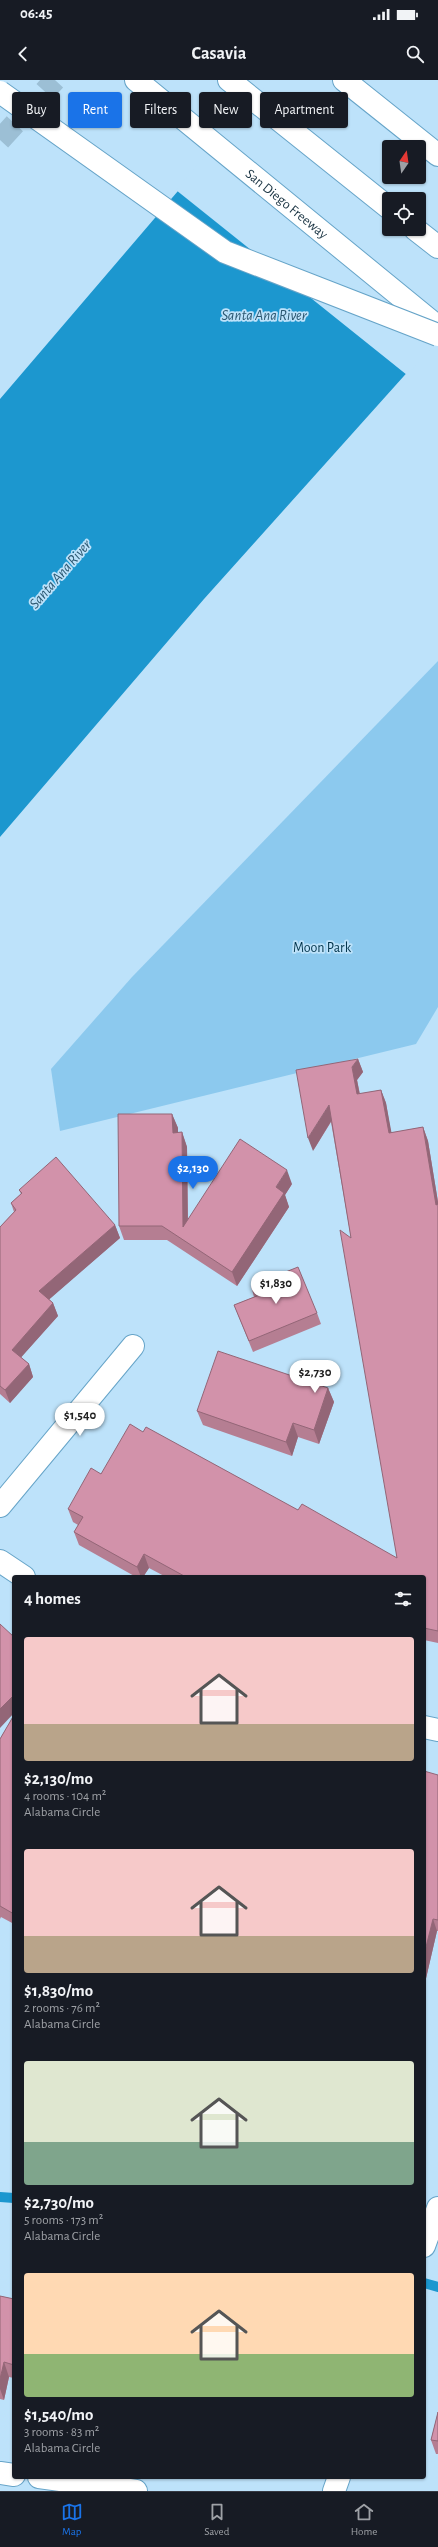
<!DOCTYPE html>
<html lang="en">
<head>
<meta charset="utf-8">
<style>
	:root { --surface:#171b24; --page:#20242c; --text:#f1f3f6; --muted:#9ea1a6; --line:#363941; --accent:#1a73e8 }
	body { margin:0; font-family:"Alegreya Sans",sans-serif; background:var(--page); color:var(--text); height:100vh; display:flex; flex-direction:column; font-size:15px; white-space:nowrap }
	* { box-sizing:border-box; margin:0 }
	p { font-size:13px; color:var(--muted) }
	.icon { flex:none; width:22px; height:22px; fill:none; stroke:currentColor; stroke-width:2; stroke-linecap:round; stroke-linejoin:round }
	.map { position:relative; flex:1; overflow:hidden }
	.panel { position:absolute; left:12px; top:1495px; width:414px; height:904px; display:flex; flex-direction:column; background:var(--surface); border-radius:4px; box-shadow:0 1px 3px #0004 }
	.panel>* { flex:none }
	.banner { position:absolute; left:12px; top:12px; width:414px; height:36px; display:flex; gap:8px }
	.needle { width:26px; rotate:13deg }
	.fabs { position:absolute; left:382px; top:60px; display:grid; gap:8px }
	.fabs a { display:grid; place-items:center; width:44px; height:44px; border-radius:4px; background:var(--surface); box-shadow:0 1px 3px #0004; font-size:20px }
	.price { position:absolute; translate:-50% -34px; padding:0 9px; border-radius:14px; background:#fff; color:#222; font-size:13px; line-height:26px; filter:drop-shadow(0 1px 2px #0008) }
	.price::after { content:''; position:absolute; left:50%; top:24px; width:12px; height:9px; margin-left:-6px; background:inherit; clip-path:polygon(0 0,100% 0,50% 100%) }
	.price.selected { background:var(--accent); color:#fff }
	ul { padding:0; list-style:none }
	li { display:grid; align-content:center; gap:8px; height:212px; padding:0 12px }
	li span { display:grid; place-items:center; height:124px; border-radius:4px; color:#555 }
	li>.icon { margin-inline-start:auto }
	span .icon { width:72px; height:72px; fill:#fffc; stroke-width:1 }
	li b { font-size:17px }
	h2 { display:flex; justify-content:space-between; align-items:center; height:48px; padding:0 12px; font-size:17px }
	.tag { padding:0 14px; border-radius:4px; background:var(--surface); box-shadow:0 1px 3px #0004; font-size:14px; line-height:36px }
	.tag.selected { background:var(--accent); color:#fff }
	.status { display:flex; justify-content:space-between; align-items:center; height:28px; padding:0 20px; background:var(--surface); direction:ltr }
	.status svg { height:11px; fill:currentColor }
	header { display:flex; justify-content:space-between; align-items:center; height:52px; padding:0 12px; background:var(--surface); font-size:18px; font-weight:700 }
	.tabs { display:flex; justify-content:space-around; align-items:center; height:56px; border-top:1px solid var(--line); background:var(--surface); font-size:11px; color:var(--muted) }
	.tabs a { display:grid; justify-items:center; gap:2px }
	.tabs .selected { color:var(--accent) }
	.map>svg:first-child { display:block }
</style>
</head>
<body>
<div class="status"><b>06:45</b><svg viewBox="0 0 49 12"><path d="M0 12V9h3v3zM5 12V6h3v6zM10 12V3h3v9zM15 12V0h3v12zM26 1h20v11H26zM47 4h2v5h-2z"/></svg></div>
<header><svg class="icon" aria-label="back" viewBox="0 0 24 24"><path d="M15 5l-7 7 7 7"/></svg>Casavia<svg class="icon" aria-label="search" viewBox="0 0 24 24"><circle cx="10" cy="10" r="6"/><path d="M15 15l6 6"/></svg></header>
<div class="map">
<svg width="438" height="2411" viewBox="0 0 438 2411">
	<rect width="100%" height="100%" fill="#bde2fa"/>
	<!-- green -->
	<path fill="#8cc9ee" d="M438,581V927L416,964L60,1051L51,989L132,897Z"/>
	<!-- water -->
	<path fill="#1c97cf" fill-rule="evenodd" d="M273,0H438V258L204,519L0,757V319ZM389,67H419V97H389ZM389,119H419V149H389Z"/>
	<!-- pier -->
	<path fill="#bde2fa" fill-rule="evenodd" d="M271,0H438V261L407,295L176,110ZM389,67H419V97H389ZM389,119H419V149H389Z"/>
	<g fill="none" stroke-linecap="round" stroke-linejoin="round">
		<!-- stream -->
		<path stroke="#1c97cf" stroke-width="10" d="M0,2117L14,2118
			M424,2203L438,2207"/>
		<!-- major-tunnel -->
		<path stroke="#9cbfd5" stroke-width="22" stroke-dasharray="22 11" stroke-linecap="butt" d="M0,60L55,0"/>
		<defs>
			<path id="minor" d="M0,1426L133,1266
				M0,1481L24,1497
				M424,1647L438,1650
				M424,2166L438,2128
				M0,2393L14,2395
				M39,2397L136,2411
				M334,2411L339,2397"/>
			<g id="highway">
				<path id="s1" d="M136,0L438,247"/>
				<path d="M229,0L389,128"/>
				<path d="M344,0L438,75"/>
				<path d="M415,149L438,167"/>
			</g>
		</defs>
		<!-- minor casing -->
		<use href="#minor" stroke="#66a4c8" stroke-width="24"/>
		<!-- highway casing -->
		<use href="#highway" stroke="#66a4c8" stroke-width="24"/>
		<!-- minor -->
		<use href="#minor" stroke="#fff" stroke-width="22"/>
		<!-- highway -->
		<use href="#highway" stroke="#fff" stroke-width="22"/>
		<defs>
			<path id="highway-bridge" d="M0,12L225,172L438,255"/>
		</defs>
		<!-- highway-bridge casing -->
		<use href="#highway-bridge" stroke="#66a4c8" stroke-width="24" stroke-linecap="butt"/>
		<!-- highway-bridge -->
		<use href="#highway-bridge" stroke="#fff" stroke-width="22"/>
	</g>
	<!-- wall -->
	<path fill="#b57e92" d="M358,979L363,992L357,1000L360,1014L381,1010L386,1023L391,1053L423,1047L428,1061L438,1122V1563L424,1560V1497H166L149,1488L143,1497H136L79,1465L74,1452L78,1445L73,1442L68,1429L101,1394L143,1352L298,1430L397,1478L351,1158L331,1042L313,1071Z
		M172,1034L178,1048V1053L182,1052L187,1067L188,1139L292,1104L285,1115L289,1127L237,1206L167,1160H124L119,1146Z
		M19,1110L115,1145L120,1158L49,1219L53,1223L58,1236L21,1277L29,1284L33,1297L10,1323L0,1314V1147L14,1132L11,1123L21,1114Z
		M251,1206L317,1233L321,1244L253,1272L234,1225L254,1217Z
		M328,1308L334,1322L319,1364L298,1357L292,1376L203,1345L197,1331Z
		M14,1635V1844L1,1837L0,1839V1659Z
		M438,1695V1851H437L424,1907Z
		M0,2216L14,2219V2298L9,2297L4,2320L0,2319Z
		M438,2332V2374H436L431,2360Z"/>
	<!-- shaded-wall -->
	<path fill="#936677" d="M358,979L363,992L357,1000L362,1027L357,1014L352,987Z
		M381,1010L386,1023L394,1066L389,1053Z
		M329,1025L333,1038L313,1071L308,1058Z
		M172,1034L178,1048V1067L173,1053Z
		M423,1047L428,1061L438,1122V1131L436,1125Z
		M182,1052L187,1067L188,1161L183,1147Z
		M287,1090L292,1104L285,1115L289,1127L237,1206L232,1192L276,1107Z
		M115,1145L120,1158L44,1224L39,1211Z
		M53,1223L58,1236L17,1282L12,1270Z
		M29,1284L33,1297L10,1323L5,1310Z
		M328,1308L334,1322L319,1364L314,1350Z
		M293,1343L298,1357L292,1376L286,1362Z
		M144,1474L149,1488L143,1497H141L137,1487Z
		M14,1615V1633L0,1648V1629Z
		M433,1839L437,1851L424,1907V1875Z
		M4,2282L9,2297L4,2320L0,2309V2299Z"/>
	<!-- building -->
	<path fill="#d292aa" stroke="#936677" d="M358,979L352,987L357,1014L381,1010L389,1053L423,1047L436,1125L438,1124V1551L424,1548V1497H186L144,1474L137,1487L74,1452L83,1437L68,1429L91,1388L101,1394L130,1344L143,1352L146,1347L298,1430L302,1424L397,1478L340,1150L351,1158L329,1025L308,1058L296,990Z
		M118,1034H172L173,1053L182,1052L183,1147L240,1059L287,1090L276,1107L284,1113L232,1192L162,1146H119Z
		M56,1077L115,1145L39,1211L53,1223L12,1270L29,1284L5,1310L0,1306V1147L16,1130L11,1123L22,1113L19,1110Z
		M298,1187L317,1233L249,1261L234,1225L262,1214L251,1206Z
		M218,1271L328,1308L314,1350L293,1343L286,1362L197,1331Z
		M0,1544L14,1557V1615L0,1629Z
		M14,1635V1834L0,1826V1659Z
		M424,1691L438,1695V1840L433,1839L424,1875Z
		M0,2216L14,2219V2285L4,2282L0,2299Z
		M438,2332V2361L431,2360Z"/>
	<g text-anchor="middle" stroke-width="3.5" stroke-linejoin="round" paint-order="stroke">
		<!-- street labels -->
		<g font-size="14" fill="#173140" stroke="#bde2fa">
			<text dy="5" stroke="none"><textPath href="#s1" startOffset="195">San Diego Freeway</textPath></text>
		</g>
		<!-- park labels -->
		<g font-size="14" fill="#03354c" stroke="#bde2fa">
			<text x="322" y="872">Moon Park</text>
		</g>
		<!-- water labels -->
		<g font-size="15" font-style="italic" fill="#2b5770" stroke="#bde2fa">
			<text x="264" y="240">Santa Ana River</text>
			<text transform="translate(60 494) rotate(-49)" y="5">Santa Ana River</text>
		</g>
	</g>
</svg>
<div class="fabs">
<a><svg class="needle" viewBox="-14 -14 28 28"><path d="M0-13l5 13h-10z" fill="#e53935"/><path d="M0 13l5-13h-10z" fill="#9ea1a6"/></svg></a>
<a><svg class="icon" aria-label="locate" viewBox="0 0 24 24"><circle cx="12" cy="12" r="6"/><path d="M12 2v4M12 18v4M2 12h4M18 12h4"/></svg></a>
</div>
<b class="price selected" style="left:193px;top:1110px">$2,130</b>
<b class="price" style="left:276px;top:1225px">$1,830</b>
<b class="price" style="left:315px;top:1314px">$2,730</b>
<b class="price" style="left:80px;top:1357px">$1,540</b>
<div class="banner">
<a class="tag">Buy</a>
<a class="tag selected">Rent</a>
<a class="tag">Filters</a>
<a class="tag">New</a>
<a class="tag">Apartment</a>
</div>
<section class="panel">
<h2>4 homes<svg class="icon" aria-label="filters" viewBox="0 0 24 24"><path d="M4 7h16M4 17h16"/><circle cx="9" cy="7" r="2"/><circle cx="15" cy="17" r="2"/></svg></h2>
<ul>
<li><span style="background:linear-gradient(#f6c9c9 70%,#b9a48a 0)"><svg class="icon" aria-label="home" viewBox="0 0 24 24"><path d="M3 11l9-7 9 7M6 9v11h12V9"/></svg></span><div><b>$2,130/mo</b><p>4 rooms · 104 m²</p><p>Alabama Circle</p></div></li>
<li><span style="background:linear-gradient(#f6c9c9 70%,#b9a48a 0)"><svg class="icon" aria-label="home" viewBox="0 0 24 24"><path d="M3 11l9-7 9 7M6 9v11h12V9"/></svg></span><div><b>$1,830/mo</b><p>2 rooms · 76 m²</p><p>Alabama Circle</p></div></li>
<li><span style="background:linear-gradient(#dfe7d0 65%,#7fa58c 0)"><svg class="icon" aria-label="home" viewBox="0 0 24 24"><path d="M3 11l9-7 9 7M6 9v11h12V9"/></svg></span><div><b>$2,730/mo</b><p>5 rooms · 173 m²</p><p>Alabama Circle</p></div></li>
<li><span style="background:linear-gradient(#ffd9b3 65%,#8fb573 0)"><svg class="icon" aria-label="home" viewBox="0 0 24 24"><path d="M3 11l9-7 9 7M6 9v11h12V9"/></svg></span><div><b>$1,540/mo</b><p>3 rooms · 83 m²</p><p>Alabama Circle</p></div></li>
</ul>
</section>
</div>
<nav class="tabs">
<a class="selected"><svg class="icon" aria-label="map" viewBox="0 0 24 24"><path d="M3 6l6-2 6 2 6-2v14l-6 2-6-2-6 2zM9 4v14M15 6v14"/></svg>Map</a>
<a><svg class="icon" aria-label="saved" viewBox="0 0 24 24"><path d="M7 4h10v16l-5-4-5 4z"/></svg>Saved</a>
<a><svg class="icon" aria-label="home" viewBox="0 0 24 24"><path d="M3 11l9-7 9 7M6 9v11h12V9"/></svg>Home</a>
</nav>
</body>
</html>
